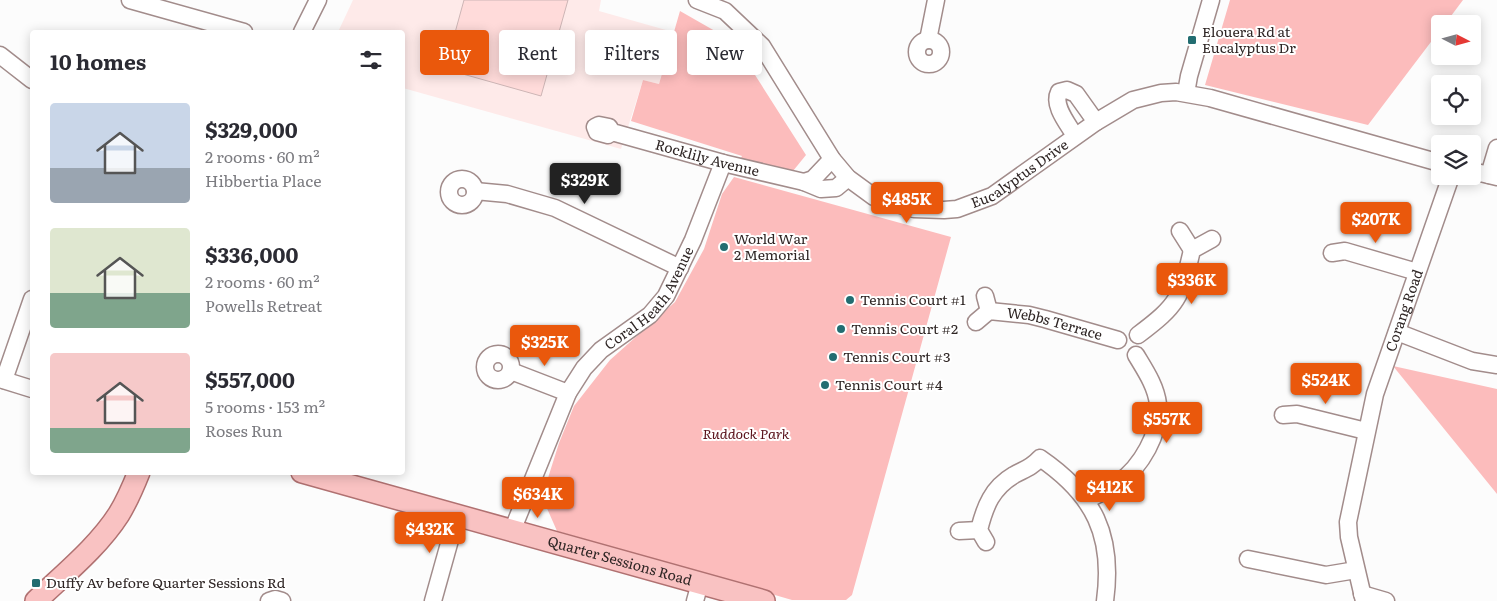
<!DOCTYPE html>
<html lang="en">
<head>
<meta charset="utf-8">
<style>
	:root { --surface:#fff; --page:#f2f2f3; --text:#2b2b33; --muted:#7c7c81; --accent:#ea580c }
	body { margin:0; font-family:Literata,serif; background:var(--page); color:var(--text); height:100vh; display:flex; flex-direction:column; font-size:19px; white-space:nowrap }
	* { box-sizing:border-box; margin:0 }
	p { font-size:16px; color:var(--muted) }
	.icon { flex:none; width:28px; height:28px; fill:none; stroke:currentColor; stroke-width:2; stroke-linecap:round; stroke-linejoin:round }
	.map { position:relative; flex:1; overflow:hidden }
	.sheet { position:absolute; left:30px; top:30px; width:375px; height:445px; display:flex; flex-direction:column; background:var(--surface); border-radius:5px; box-shadow:0 2px 12px #0003 }
	.sheet>* { flex:none }
	.guide { position:absolute; left:420px; top:30px; width:475px; height:45px; display:flex; gap:10px }
	.needle { width:32px; rotate:96deg }
	.buttons { position:absolute; left:1431px; top:15px; display:grid; gap:10px }
	.buttons a { display:grid; place-items:center; width:50px; height:50px; border-radius:5px; background:var(--surface); box-shadow:0 2px 12px #0003; font-size:25px }
	.price { position:absolute; translate:-50% -42px; padding:0 11px; border-radius:5px; background:var(--accent); color:#fff; font-size:16px; line-height:32px; filter:drop-shadow(0 1px 2px #0008) }
	.price::after { content:''; position:absolute; left:50%; top:30px; width:15px; height:11px; margin-left:-8px; background:inherit; clip-path:polygon(0 0,100% 0,50% 100%) }
	.price.active { background:#222; color:#fff }
	ul { padding:0; list-style:none }
	li { display:flex; align-items:center; gap:15px; height:125px; padding:0 20px }
	li span { display:grid; place-items:center; flex:none; width:140px; height:100px; border-radius:5px; color:#555 }
	li>.icon { margin-inline-start:auto }
	span .icon { width:60px; height:60px; fill:#fffc; stroke-width:1 }
	li b { font-size:21px }
	h2 { display:flex; justify-content:space-between; align-items:center; height:60px; padding:0 20px; font-size:21px }
	.chip { padding:0 18px; border-radius:5px; background:var(--surface); box-shadow:0 2px 12px #0003; font-size:18px; line-height:45px }
	.chip.active { background:var(--accent); color:#fff }
	.map>svg:first-child { display:block }
</style>
</head>
<body>
<div class="map">
<svg width="1497" height="601" viewBox="0 0 1497 601">
	<rect width="100%" height="100%" fill="#fcfcfc"/>
	<!-- built -->
	<path fill="#feeae9" d="M353,0H601L599,11L673,32L659,84L643,80L621,149L403,88L402,32H338Z"/>
	<!-- green -->
	<path fill="#fcbcbc" d="M1230,0H1463L1445,24H1440V30L1368,125L1205,85Z
		M680,11L722,35L741,53L806,155L793,171L741,158L742,156L631,121L643,80L659,84Z
		M734,177L951,237L852,595L846,600H792L557,531L542,497L559,443L574,406L610,360L675,302L704,249L722,194Z
		M1393,366L1497,389V494Z"/>
	<!-- building -->
	<path fill="#ffdbda" stroke="#cdb5b5" d="M464,0H568L541,96L445,69Z"/>
	<g fill="none" stroke-linecap="round" stroke-linejoin="round">
		<defs>
			<g id="minor">
				<path d="M130,0L244,32"/>
				<path id="s1" d="M697,0L725,11L762,46L832,159L848,178L874,197L914,209L944,210L957,209L992,196L1096,122L1133,100L1161,93L1176,92L1210,98L1440,163"/>
				<path d="M302,32L318,0"/>
				<circle cx="929" cy="52" r="12"/>
				<path d="M928,40L936,0"/>
				<path d="M0,55L32,80"/>
				<path d="M1186,93L1189,76L1211,0"/>
				<path id="s2" d="M612,132L608,135L597,132L595,127L599,125L609,127L612,132L723,163L804,182L821,189L836,188L848,178"/>
				<path d="M1075,136C1069,125 1052,106 1059,92L1067,90L1076,94L1096,122"/>
				<path d="M1472,171L1497,177"/>
				<path d="M1489,175L1497,148"/>
				<circle cx="462" cy="192" r="13"/>
				<path d="M804,182L813,179L832,159"/>
				<path d="M475,191L507,194L555,208L680,268"/>
				<path d="M1180,231L1192,250"/>
				<path d="M1332,253L1345,251L1417,272"/>
				<path d="M985,296L989,311"/>
				<path id="s3" d="M976,322L989,311L1029,315L1045,319L1118,340"/>
				<path d="M1397,332L1472,361L1497,365"/>
				<path d="M1138,335C1178,305 1181,298 1192,250L1212,239"/>
				<circle cx="498" cy="367" r="13"/>
				<path d="M511,371L568,393"/>
				<path d="M0,379L32,389"/>
				<path d="M4,380L32,299"/>
				<path d="M1283,415L1297,414L1366,431"/>
				<path d="M1087,500C1097,495 1108,490 1118,483C1141,467 1161,433 1158,404C1156,386 1145,370 1136,355"/>
				<path id="s4" d="M512,531L568,393L584,368L601,350L650,315L666,296L693,240L723,163"/>
				<path d="M959,531L979,530"/>
				<path d="M986,542L979,530C985,506 992,488 1014,475C1025,469 1031,468 1040,458C1094,495 1114,535 1105,601"/>
				<path d="M1248,559L1326,575L1356,570"/>
				<path d="M1362,594L1386,601"/>
				<path d="M269,601L275,599L282,601"/>
				<path d="M433,601L457,515"/>
				<path d="M695,601L700,583"/>
				<path id="s5" d="M1364,601L1349,537L1348,522L1375,394L1451,176"/>
			</g>
			<g id="major">
				<path id="s6" d="M302,472L764,601"/>
				<path d="M36,601C63,575 98,547 119,514C127,501 133,487 139,472"/>
			</g>
		</defs>
		<!-- minor casing -->
		<use href="#minor" stroke="#a28c8b" stroke-width="19"/>
		<!-- major casing -->
		<use href="#major" stroke="#b07171" stroke-width="24"/>
		<!-- minor -->
		<use href="#minor" stroke="#fff" stroke-width="16"/>
		<!-- major -->
		<use href="#major" stroke="#f9c2c2" stroke-width="21"/>
	</g>
	<!-- markers -->
	<g fill="#226d71" stroke="#fff" stroke-width="2">
		<rect x="1187" y="35" width="10" height="10" rx="2.5"/>
		<circle cx="724" cy="247" r="5"/>
		<circle cx="850" cy="300" r="5"/>
		<circle cx="841" cy="329" r="5"/>
		<circle cx="833" cy="357" r="5"/>
		<circle cx="825" cy="385" r="5"/>
		<rect x="31" y="578" width="10" height="10" rx="2.5"/>
	</g>
	<g text-anchor="middle" stroke-width="4" stroke-linejoin="round" paint-order="stroke">
		<!-- poi labels -->
		<g font-size="14" fill="#2f2625" stroke="#fff" text-anchor="start">
			<text x="1202" y="37">Elouera Rd at<tspan x="1202" dy="16">Eucalyptus Dr</tspan></text>
			<text x="734" y="244">World War<tspan x="734" dy="16">2 Memorial</tspan></text>
			<text x="860" y="305">Tennis Court #1</text>
			<text x="851" y="334">Tennis Court #2</text>
			<text x="843" y="362">Tennis Court #3</text>
			<text x="835" y="390">Tennis Court #4</text>
			<text x="46" y="588">Duffy Av before Quarter Sessions Rd</text>
		</g>
		<!-- street labels -->
		<g font-size="14" fill="#2f2625" stroke="#fff">
			<text dy="5" stroke="none"><textPath href="#s2" startOffset="141">Rocklily Avenue</textPath></text>
			<text dy="5" stroke="none"><textPath href="#s1" startOffset="428">Eucalyptus Drive</textPath></text>
			<text dy="5" stroke="none"><textPath href="#s4" startOffset="276">Coral Heath Avenue</textPath></text>
			<text dy="5" stroke="none"><textPath href="#s5" startOffset="300">Corang Road</textPath></text>
			<text dy="5" stroke="none"><textPath href="#s3" startOffset="84">Webbs Terrace</textPath></text>
			<text dy="5" stroke="none"><textPath href="#s6" startOffset="330">Quarter Sessions Road</textPath></text>
		</g>
		<!-- park labels -->
		<g font-size="14" font-style="italic" fill="#591019" stroke="#fff">
			<text x="746" y="439">Ruddock Park</text>
		</g>
	</g>
</svg>
<div class="buttons">
<a><svg class="needle" viewBox="-14 -14 28 28"><path d="M0-13l5 13h-10z" fill="#e53935"/><path d="M0 13l5-13h-10z" fill="#7c7c81"/></svg></a>
<a><svg class="icon" aria-label="locate" viewBox="0 0 24 24"><circle cx="12" cy="12" r="6"/><path d="M12 2v4M12 18v4M2 12h4M18 12h4"/></svg></a>
<a><svg class="icon" aria-label="layers" viewBox="0 0 24 24"><path d="M12 4l9 5-9 5-9-5zM3 14l9 5 9-5"/></svg></a>
</div>
<b class="price active" style="left:585px;top:205px">$329K</b>
<b class="price" style="left:907px;top:224px">$485K</b>
<b class="price" style="left:1376px;top:244px">$207K</b>
<b class="price" style="left:1192px;top:305px">$336K</b>
<b class="price" style="left:545px;top:367px">$325K</b>
<b class="price" style="left:1326px;top:405px">$524K</b>
<b class="price" style="left:1167px;top:444px">$557K</b>
<b class="price" style="left:1110px;top:512px">$412K</b>
<b class="price" style="left:538px;top:519px">$634K</b>
<b class="price" style="left:430px;top:554px">$432K</b>
<div class="guide">
<a class="chip active">Buy</a>
<a class="chip">Rent</a>
<a class="chip">Filters</a>
<a class="chip">New</a>
</div>
<section class="sheet">
<h2>10 homes<svg class="icon" aria-label="filters" viewBox="0 0 24 24"><path d="M4 7h16M4 17h16"/><circle cx="9" cy="7" r="2"/><circle cx="15" cy="17" r="2"/></svg></h2>
<ul>
<li><span style="background:linear-gradient(#c9d6e8 65%,#9aa5b1 0)"><svg class="icon" aria-label="home" viewBox="0 0 24 24"><path d="M3 11l9-7 9 7M6 9v11h12V9"/></svg></span><div><b>$329,000</b><p>2 rooms · 60 m²</p><p>Hibbertia Place</p></div></li>
<li><span style="background:linear-gradient(#dfe7d0 65%,#7fa58c 0)"><svg class="icon" aria-label="home" viewBox="0 0 24 24"><path d="M3 11l9-7 9 7M6 9v11h12V9"/></svg></span><div><b>$336,000</b><p>2 rooms · 60 m²</p><p>Powells Retreat</p></div></li>
<li><span style="background:linear-gradient(#f6c9c9 75%,#7fa58c 0)"><svg class="icon" aria-label="home" viewBox="0 0 24 24"><path d="M3 11l9-7 9 7M6 9v11h12V9"/></svg></span><div><b>$557,000</b><p>5 rooms · 153 m²</p><p>Roses Run</p></div></li>
</ul>
</section>
</div>
</body>
</html>
